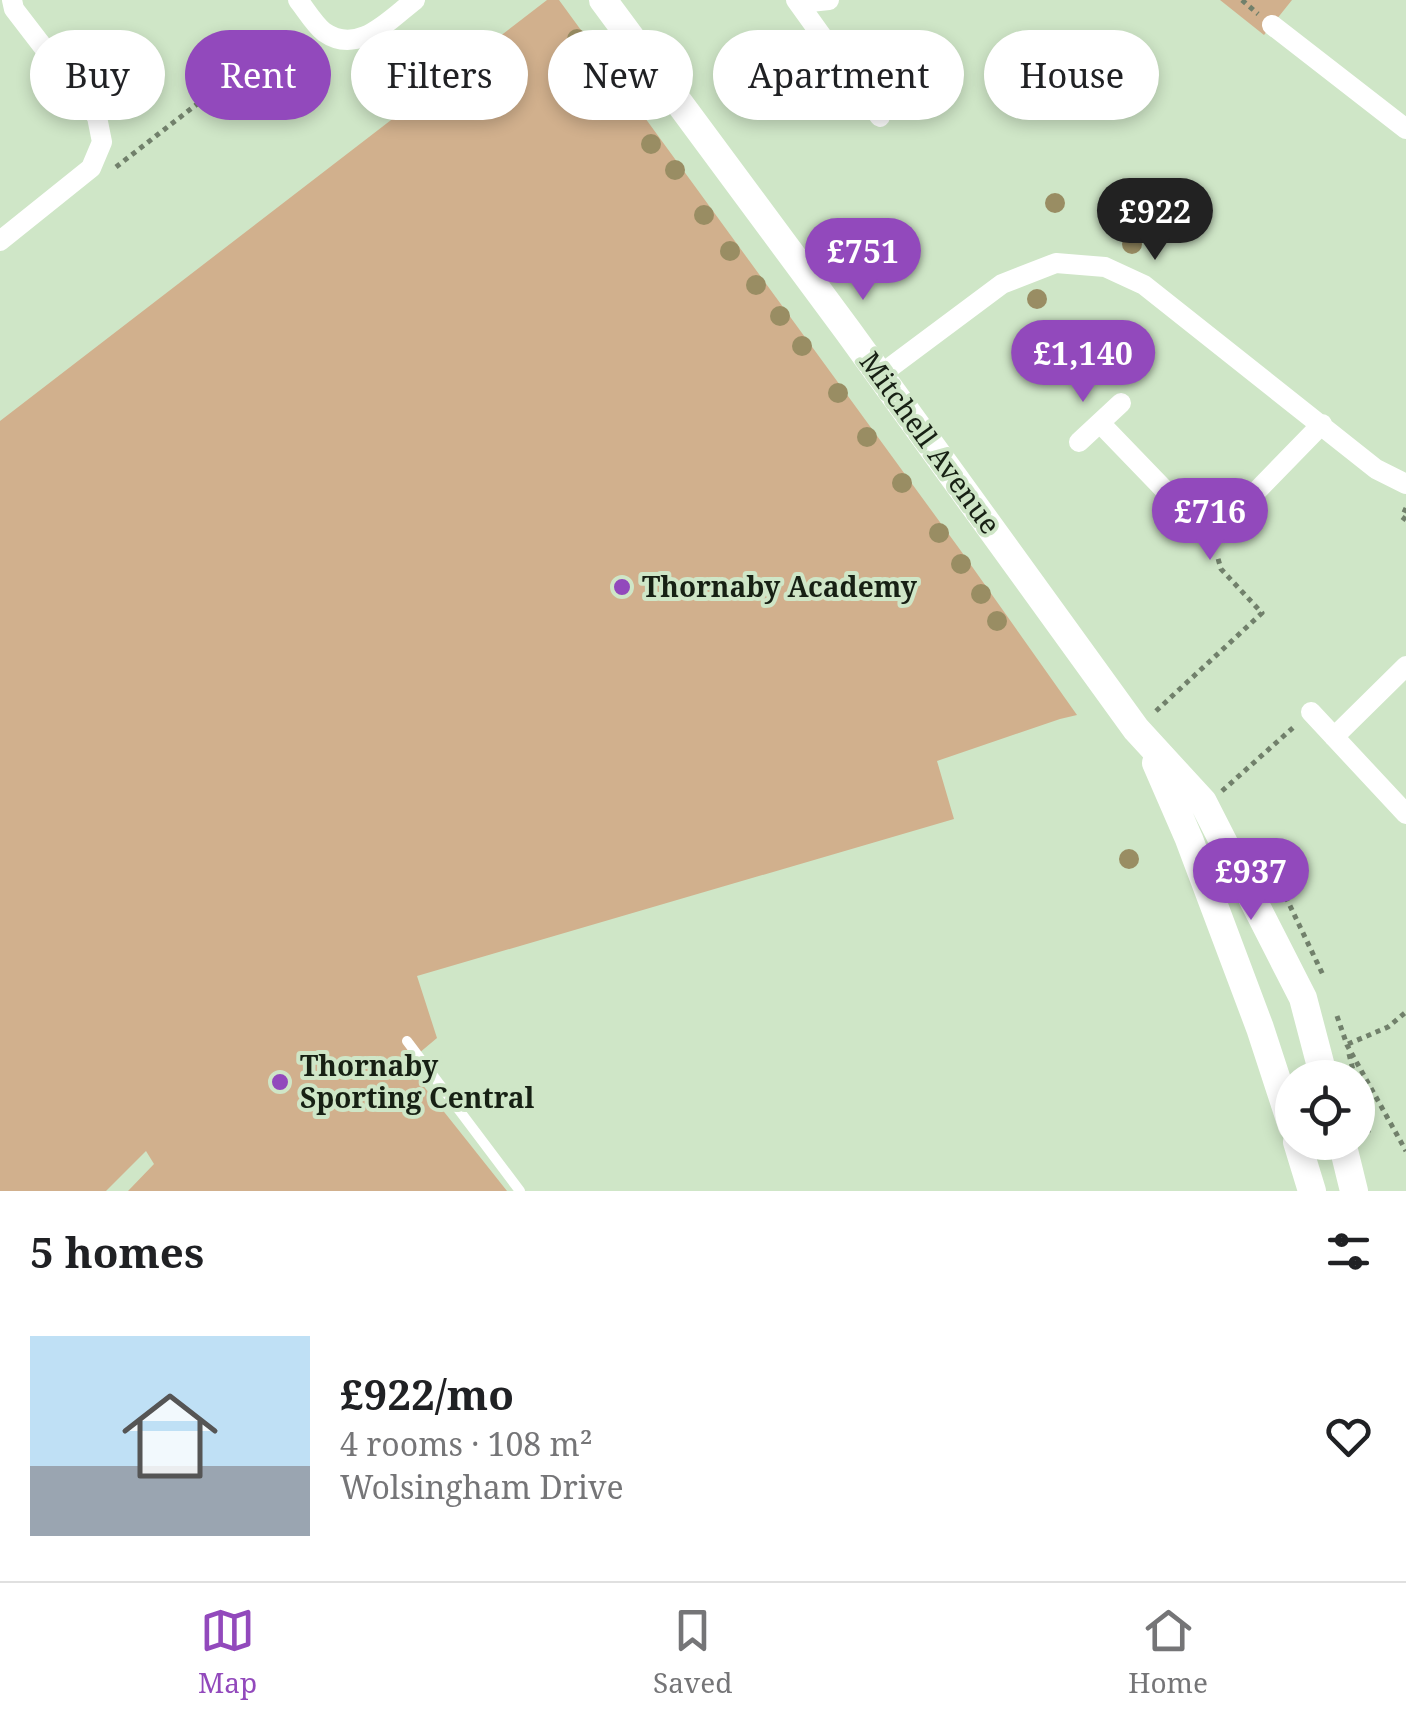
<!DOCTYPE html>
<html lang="en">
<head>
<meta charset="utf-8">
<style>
	:root { --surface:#fff; --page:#f2f2f2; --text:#202124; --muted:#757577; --line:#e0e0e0; --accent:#9249bc }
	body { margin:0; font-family:"Noto Serif",serif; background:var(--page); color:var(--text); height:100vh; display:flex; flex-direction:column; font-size:38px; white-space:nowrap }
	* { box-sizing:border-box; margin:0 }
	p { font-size:32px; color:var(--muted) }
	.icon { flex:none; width:55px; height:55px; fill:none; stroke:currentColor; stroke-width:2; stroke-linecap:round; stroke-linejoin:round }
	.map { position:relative; height:1191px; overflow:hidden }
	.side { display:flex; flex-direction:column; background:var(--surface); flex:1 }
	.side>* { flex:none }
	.banner { position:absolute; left:30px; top:30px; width:1348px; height:90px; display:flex; gap:20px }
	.tools { position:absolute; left:1275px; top:1060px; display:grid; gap:20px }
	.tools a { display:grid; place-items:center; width:100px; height:100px; border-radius:50%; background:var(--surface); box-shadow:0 5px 15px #0003; font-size:50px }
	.price { position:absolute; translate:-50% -85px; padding:0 22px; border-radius:35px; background:var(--accent); color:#fff; font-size:32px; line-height:65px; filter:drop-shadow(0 2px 5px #0008) }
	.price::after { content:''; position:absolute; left:50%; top:60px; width:30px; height:22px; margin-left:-15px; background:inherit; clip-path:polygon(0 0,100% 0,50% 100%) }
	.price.current { background:#222; color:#fff }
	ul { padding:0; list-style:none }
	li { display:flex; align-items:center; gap:30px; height:250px; padding:0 30px }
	li span { display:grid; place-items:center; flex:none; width:280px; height:200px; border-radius:0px; color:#555 }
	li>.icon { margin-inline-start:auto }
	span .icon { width:120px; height:120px; fill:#fffc; stroke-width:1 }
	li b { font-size:42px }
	h2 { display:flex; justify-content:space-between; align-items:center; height:120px; padding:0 30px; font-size:42px }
	.chip { padding:0 35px; border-radius:45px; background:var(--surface); box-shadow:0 5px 15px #0003; font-size:35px; line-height:90px }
	.chip.current { background:var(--accent); color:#fff }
	.tabs { display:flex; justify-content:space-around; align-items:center; height:140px; border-top:2px solid var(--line); background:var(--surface); font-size:28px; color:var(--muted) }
	.tabs a { display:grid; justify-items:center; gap:5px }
	.tabs .current { color:var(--accent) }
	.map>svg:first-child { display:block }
</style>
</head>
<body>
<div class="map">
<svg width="1406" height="1191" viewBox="0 0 1406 1191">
	<rect width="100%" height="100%" fill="#cfe6c7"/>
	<!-- green -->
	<path fill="#d1b08d" d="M547,0H559L961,551L1077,715L1060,719L937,761L954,819L417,976L437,1038L406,1064L507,1191H128L154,1164L146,1151L106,1191H0V421Z
		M1220,0H1292L1264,35Z"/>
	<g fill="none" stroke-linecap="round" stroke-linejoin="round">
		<!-- path -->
		<path stroke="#71806b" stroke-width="5" stroke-dasharray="5 5" stroke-linecap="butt" d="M1242,0L1258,14
			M116,167L210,94L259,99L320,53
			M1406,508L1402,517L1406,520
			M1156,711L1262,613L1221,569L1217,555
			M1222,791L1296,725
			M1270,871L1282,889L1324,977
			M1337,1016L1347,1045L1406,1151
			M1348,1044L1388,1027L1406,1012
			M1349,1054L1355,1078
			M1358,1089L1369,1135"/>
		<!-- lane -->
		<path stroke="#fff" stroke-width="10" d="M407,1041L520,1191"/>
		<!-- street -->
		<path stroke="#fff" stroke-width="20" d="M298,0C306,10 314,24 324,32C358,56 389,20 415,0
			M796,0L880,117
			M804,0L810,2L829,0
			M1272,25L1406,129
			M0,241L91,168L102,142L97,117L14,9L12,0
			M880,375L1002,284L1056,263L1105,267L1144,285L1376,469L1406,484
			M1100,423L1211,538L1322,424
			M1079,442L1121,403
			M1311,712L1406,814
			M1334,737L1406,666"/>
		<!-- secondary -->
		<path stroke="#fff" stroke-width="28" d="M603,0L848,331L1136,729L1203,802L1303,998L1324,1078
			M1156,763L1189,839L1260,1028L1292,1126
			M1297,1142L1312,1191
			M1342,1142L1354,1191"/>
	</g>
	<!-- trees -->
	<g fill="#998d63">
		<circle cx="577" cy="39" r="10"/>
		<circle cx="598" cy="68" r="10"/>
		<circle cx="624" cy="106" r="10"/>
		<circle cx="651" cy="144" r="10"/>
		<circle cx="675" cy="170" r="10"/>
		<circle cx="1055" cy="203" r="10"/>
		<circle cx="704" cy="215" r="10"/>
		<circle cx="1132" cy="244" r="10"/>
		<circle cx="730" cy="251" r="10"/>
		<circle cx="756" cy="285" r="10"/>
		<circle cx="1037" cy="299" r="10"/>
		<circle cx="780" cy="316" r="10"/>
		<circle cx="802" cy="346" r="10"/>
		<circle cx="838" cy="393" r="10"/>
		<circle cx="867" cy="437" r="10"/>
		<circle cx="902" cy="483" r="10"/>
		<circle cx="939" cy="533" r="10"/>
		<circle cx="961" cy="564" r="10"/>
		<circle cx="981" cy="594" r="10"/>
		<circle cx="997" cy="621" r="10"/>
		<circle cx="1129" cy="859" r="10"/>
	</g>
	<!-- markers -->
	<g fill="#9249bc" stroke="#cfe6c7" stroke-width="4">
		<circle cx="622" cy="587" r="10"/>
		<circle cx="280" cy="1082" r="10"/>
	</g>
	<g text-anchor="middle" stroke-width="8" stroke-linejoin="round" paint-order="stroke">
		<!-- street labels -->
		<g font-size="28" fill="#172014" stroke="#cfe6c7">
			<text transform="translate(930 443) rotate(54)" y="10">Mitchell Avenue</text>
		</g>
		<!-- poi labels -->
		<g font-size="28" font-weight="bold" fill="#172014" stroke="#cfe6c7" text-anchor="start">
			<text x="642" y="597">Thornaby Academy</text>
			<text x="300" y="1076">Thornaby<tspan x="300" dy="32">Sporting Central</tspan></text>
		</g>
	</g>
</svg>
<div class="tools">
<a><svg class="icon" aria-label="locate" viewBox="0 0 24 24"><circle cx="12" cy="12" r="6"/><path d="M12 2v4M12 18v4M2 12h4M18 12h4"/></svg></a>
</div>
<b class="price current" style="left:1155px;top:263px">£922</b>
<b class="price" style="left:863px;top:303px">£751</b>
<b class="price" style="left:1083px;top:405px">£1,140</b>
<b class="price" style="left:1210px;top:563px">£716</b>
<b class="price" style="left:1251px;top:923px">£937</b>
<div class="banner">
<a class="chip">Buy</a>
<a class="chip current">Rent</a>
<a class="chip">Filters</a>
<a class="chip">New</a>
<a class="chip">Apartment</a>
<a class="chip">House</a>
</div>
</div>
<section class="side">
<h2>5 homes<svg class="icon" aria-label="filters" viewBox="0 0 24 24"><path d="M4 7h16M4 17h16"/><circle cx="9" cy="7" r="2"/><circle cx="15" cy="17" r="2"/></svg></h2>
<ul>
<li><span style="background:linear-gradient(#bfe0f5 65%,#9aa5b1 0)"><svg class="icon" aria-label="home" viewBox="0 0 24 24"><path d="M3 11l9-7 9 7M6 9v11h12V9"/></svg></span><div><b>£922/mo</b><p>4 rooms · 108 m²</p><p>Wolsingham Drive</p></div><svg class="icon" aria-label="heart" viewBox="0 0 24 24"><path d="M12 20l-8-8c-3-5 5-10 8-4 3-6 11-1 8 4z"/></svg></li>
</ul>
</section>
<nav class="tabs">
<a class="current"><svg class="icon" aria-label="map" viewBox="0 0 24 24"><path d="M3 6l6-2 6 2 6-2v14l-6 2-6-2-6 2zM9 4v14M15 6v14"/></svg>Map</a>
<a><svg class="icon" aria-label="saved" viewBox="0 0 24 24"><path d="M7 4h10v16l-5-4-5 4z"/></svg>Saved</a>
<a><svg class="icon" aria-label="home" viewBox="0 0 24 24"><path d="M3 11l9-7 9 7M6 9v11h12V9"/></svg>Home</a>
</nav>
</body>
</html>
